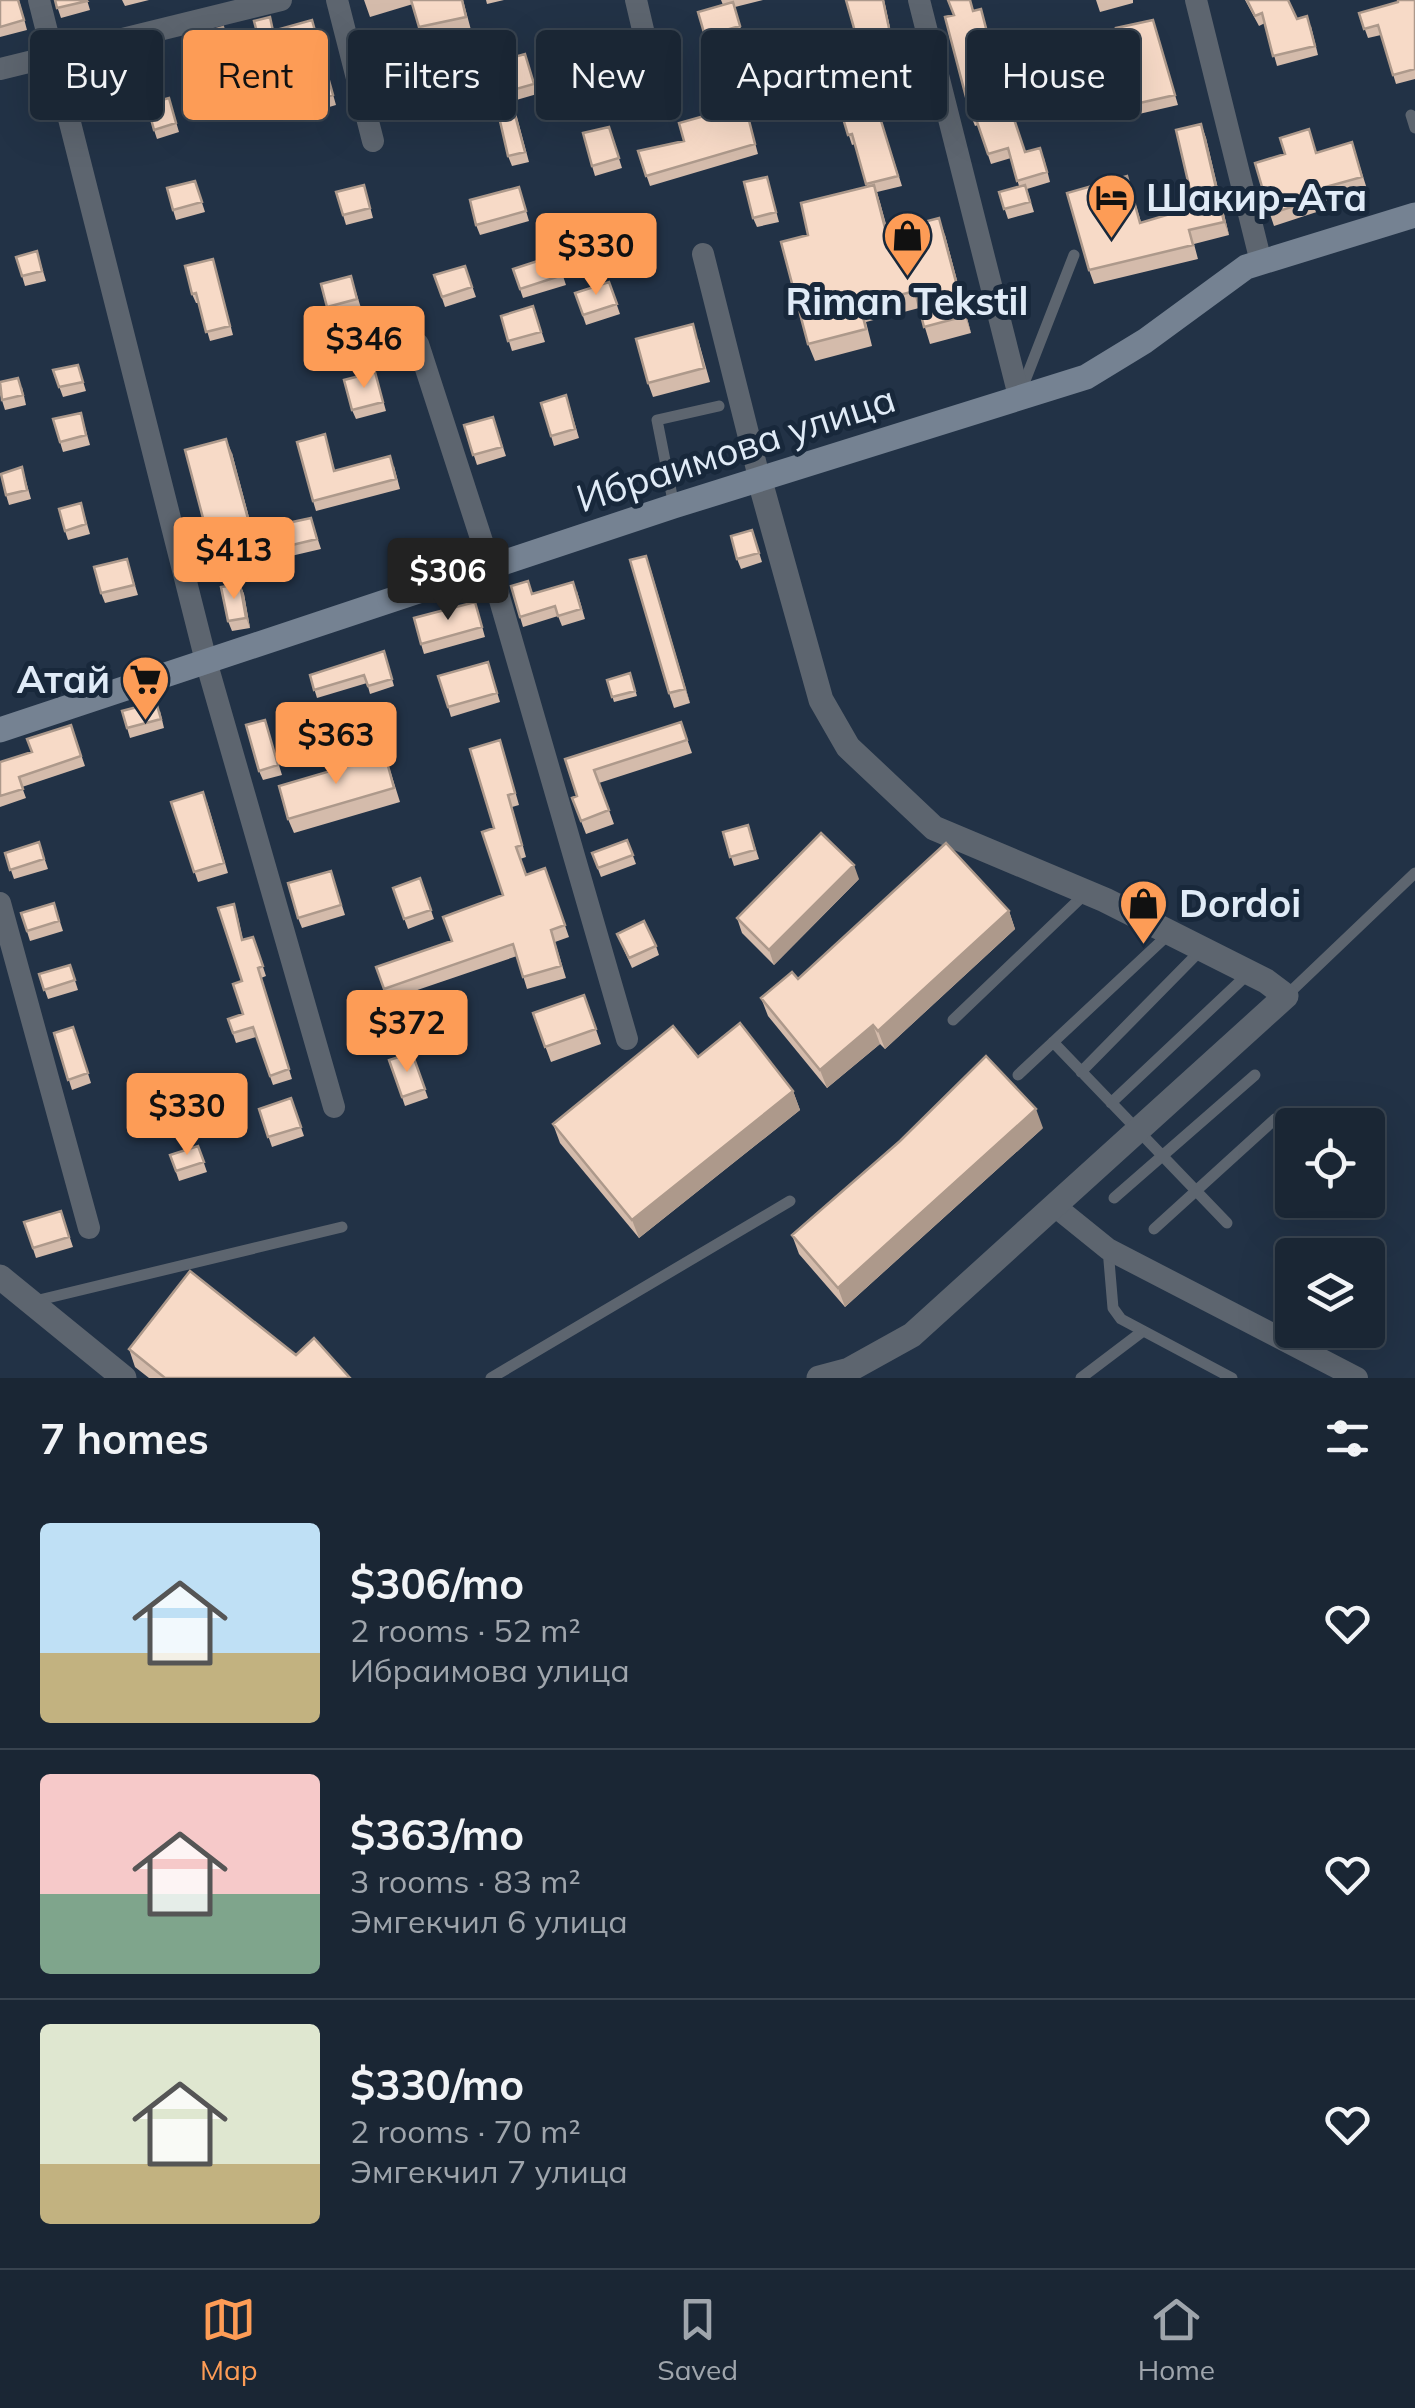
<!DOCTYPE html>
<html lang="en">
<head>
<meta charset="utf-8">
<style>
	:root { --surface:#1a2634; --page:#273240; --text:#f1f3f6; --muted:#9fa5ac; --line:#38434f; --accent:#fd9c56 }
	body { margin:0; font-family:Mulish,sans-serif; background:var(--page); color:var(--text); height:100vh; display:flex; flex-direction:column; font-size:38px; white-space:nowrap }
	* { box-sizing:border-box; margin:0 }
	p { font-size:32px; color:var(--muted) }
	.icon { flex:none; width:55px; height:55px; fill:none; stroke:currentColor; stroke-width:2; stroke-linecap:round; stroke-linejoin:round }
	.map { position:relative; height:1378px; overflow:hidden }
	.panel { display:flex; flex-direction:column; background:var(--surface); flex:1 }
	.panel>* { flex:none }
	.top-card { position:absolute; left:30px; top:30px; width:1355px; height:90px; display:flex; gap:20px }
	.buttons { position:absolute; left:1275px; top:1108px; display:grid; gap:20px }
	.buttons a { display:grid; place-items:center; width:110px; height:110px; border-radius:10px; background:var(--surface); box-shadow:0 10px 40px #0002,0 0 0 2px var(--line); font-size:50px }
	.price { position:absolute; translate:-50% -85px; padding:0 22px; border-radius:10px; background:var(--accent); color:#111; font-size:32px; line-height:65px; filter:drop-shadow(0 2px 5px #0008) }
	.price::after { content:''; position:absolute; left:50%; top:60px; width:30px; height:22px; margin-left:-15px; background:inherit; clip-path:polygon(0 0,100% 0,50% 100%) }
	.price.selected { background:#222; color:#fff }
	ul { padding:0; list-style:none }
	li { display:flex; align-items:center; gap:30px; height:250px; padding:0 40px }
	li+li { border-top:2px solid var(--line) }
	li span { display:grid; place-items:center; flex:none; width:280px; height:200px; border-radius:10px; color:#555 }
	li>.icon { margin-inline-start:auto }
	span .icon { width:120px; height:120px; fill:#fffc; stroke-width:1 }
	li b { font-size:42px }
	h2 { display:flex; justify-content:space-between; align-items:center; height:120px; padding:0 40px; font-size:42px }
	.chip { padding:0 35px; border-radius:10px; background:var(--surface); box-shadow:0 10px 40px #0002,0 0 0 2px var(--line); font-size:35px; line-height:90px }
	.chip.selected { background:var(--accent); color:#111 }
	.dock { display:flex; justify-content:space-around; align-items:center; height:140px; border-top:2px solid var(--line); background:var(--surface); font-size:28px; color:var(--muted) }
	.dock a { display:grid; justify-items:center; gap:5px }
	.dock .selected { color:var(--accent) }
	.map>svg:first-child { display:block }
</style>
</head>
<body>
<div class="map">
<svg width="1415" height="1378" viewBox="0 0 1415 1378">
	<rect width="100%" height="100%" fill="#223246"/>
	<g fill="none" stroke-linecap="round" stroke-linejoin="round">
		<!-- service -->
		<path stroke="#5d656f" stroke-width="11" d="M1411,115L1415,128
			M1021,391L1074,255
			M674,506L657,420L719,406
			M1286,996L1415,873
			M953,1020L1087,892
			M1053,1042L1227,1223
			M1081,1072L1201,950
			M1018,1075L1170,933
			M1111,1103L1249,973
			M1114,1198L1255,1075
			M1154,1229L1275,1119
			M1108,1249L1113,1308L1121,1319L1232,1378
			M35,1301L342,1227
			M491,1378L790,1201
			M1081,1378L1143,1331"/>
		<!-- minor -->
		<path stroke="#5d656f" stroke-width="22" d="M39,0L206,661L334,1107
			M337,0L373,141
			M636,0L656,85
			M919,0L1019,396
			M1196,0L1261,262
			M0,69L281,0
			M703,254L760,481
			M373,350L418,344L491,569L627,1039
			M0,903L89,1228
			M1056,1207L1108,1249L1357,1378"/>
		<!-- tertiary -->
		<path stroke="#5d656f" stroke-width="25" d="M760,481L821,700L848,747L934,828L1105,900L1266,981L1286,996L912,1335L849,1370L819,1378
			M0,1277L124,1378"/>
		<!-- secondary -->
		<path stroke="#758292" stroke-width="25" d="M0,730L674,506L1086,377L1145,341L1246,267L1415,215"/>
	</g>
	<!-- wall -->
	<path fill="#d4bbab" d="M0,0H19L27,30L0,37Z
		M55,0H87L90,10L61,18Z
		M122,0H149L125,6Z
		M364,0H463L471,30L424,40L413,4L370,17Z
		M486,0H504L487,4Z
		M721,0H763L735,7L743,36L709,46L705,36L723,5Z
		M884,0L896,56L866,65L862,56Z
		M1096,0H1133V3L1100,12Z
		M1245,0H1288L1297,19L1311,26L1318,55L1277,66L1265,23L1259,26Z
		M1415,0V79L1396,84L1381,35L1368,38L1359,13L1398,2Z
		M981,9L992,46L986,47L1002,110L1025,152L1044,158L1050,182L1027,189L1034,212L1008,219L999,192L1019,186L1011,158L991,164L978,125L975,126L971,116L954,15Z
		M312,20L336,105L319,110L316,100L278,110L275,100L274,30Z
		M1153,20L1178,105L1139,114L1135,104Z
		M226,35L240,84L218,89L207,55L213,53Z
		M1079,36L1091,84L1062,91L1058,81Z
		M795,55L807,92L784,99L773,62Z
		M528,63L537,94L513,101L509,91Z
		M134,64L142,96L83,112L79,102Z
		M169,98L179,132L157,139L154,130Z
		M874,98L902,186L877,192L888,231L945,235L971,333L930,344L919,308L866,322L872,346L815,361L808,344V235L867,187L855,144L852,145L840,108Z
		M744,101L758,154L650,186L638,151L684,141L722,111Z
		M516,113L529,162L512,166L508,156Z
		M1201,124L1206,138L1229,235L1194,244L1198,259L1094,284L1089,270L1127,176L1141,222L1194,207Z
		M609,127L622,168L595,176L592,166Z
		M1352,142L1367,189L1330,199L1332,207L1274,226L1270,214L1317,153Z
		M767,177L779,222L757,227L753,218Z
		M195,181L205,212L176,220L173,210Z
		M519,187L529,221L480,235L476,225Z
		M367,195L373,218L346,225L343,215Z
		M37,251L46,281L25,286L22,276Z
		M556,255L566,285L523,298L513,269Z
		M213,259L233,335L210,341L199,303H196L192,294Z
		M465,266L476,297L445,307L434,275Z
		M351,276L361,308L331,317L327,307Z
		M609,282L620,314L586,325L575,293Z
		M533,306L545,342L512,351L501,316Z
		M698,339L710,382L653,397L648,383Z
		M78,365L86,391L63,397L53,370Z
		M378,382L386,411L356,419L352,410Z
		M22,387L26,405L5,410L0,394Z
		M569,404L579,438L554,446L551,436Z
		M81,413L90,445L63,452L53,419Z
		M493,417L506,456L477,465L464,425Z
		M325,434L335,471L394,466L400,489L316,511L313,501Z
		M232,453L255,540L214,551L208,537Z
		M22,467L31,499L9,505L6,495Z
		M81,503L90,534L68,540L65,531Z
		M311,518L321,549L291,556L288,546Z
		M752,530L762,562L741,569L737,559Z
		M646,556L690,703L674,708L669,693Z
		M127,559L138,595L105,603L101,593Z
		M240,584L244,594L250,628L232,631L228,621Z
		M577,591L585,619L562,626L558,616L523,627L520,617L532,593Z
		M478,612L485,637L424,654L421,644Z
		M384,651L394,686L370,694L367,683L317,698L310,675Z
		M488,662L500,702L451,717L448,707Z
		M630,673L637,696L614,702L607,680Z
		M122,711H160L164,728L130,738Z
		M265,720L282,775L263,780L259,771Z
		M681,722L692,753L599,783L614,824L586,834L572,798L577,796L565,759Z
		M71,725L85,766L22,787L26,798L0,807V762L32,752Z
		M504,752L519,805L512,807L526,857L520,859L526,875L545,868L569,937L555,942L566,978L527,989L517,956L388,1000L376,967L451,941L503,895L494,828Z
		M390,770L400,802L294,833L288,819Z
		M171,802H207L228,873L198,882Z
		M748,825L759,859L734,866L723,832Z
		M627,840L636,864L601,877L592,853Z
		M39,842L48,869L14,879L5,853Z
		M331,871L345,915L302,928L298,918Z
		M420,878L434,919L408,929L393,888Z
		M859,879L774,965L742,933L737,918Z
		M54,903L63,931L30,941L21,913Z
		M1009,911L1015,929L885,1049L880,1044L827,1088L768,1016L761,998L798,979Z
		M237,913L243,940L253,937L266,976L261,978L292,1079L273,1085L256,1037L236,1043L228,1019L243,1014Z
		M617,934L656,946L659,955L632,968Z
		M70,965L78,990L48,999L39,974Z
		M584,995L601,1044L551,1062L533,1013Z
		M73,1027L91,1083L72,1090L54,1033Z
		M412,1053L428,1098L405,1106L389,1060Z
		M793,1091L800,1110L639,1238L560,1143L553,1124Z
		M291,1098L304,1136L272,1147L259,1109Z
		M1043,1128L845,1307L799,1254L792,1235Z
		M198,1146L207,1172L179,1181L170,1155Z
		M61,1211L73,1247L36,1258L24,1222Z
		M129,1349L296,1355L350,1378H149L135,1367Z"/>
	<!-- shaded-wall -->
	<path fill="#ad998b" d="M883,0H884L896,56L893,47Z
		M1201,124L1206,138L1229,235L1224,222Z
		M874,185L880,202L892,249L886,232Z
		M939,218L945,235L971,333L965,316Z
		M226,439L232,453L255,540L250,526Z
		M646,556L651,570L690,703L685,689Z
		M240,584L244,594L250,628L246,618Z
		M854,865L859,879L774,965L769,950Z
		M1009,911L1015,929L885,1049L878,1031Z
		M873,1025L880,1044L827,1088L820,1070Z
		M793,1091L800,1110L639,1238L632,1220Z
		M1036,1109L1043,1128L845,1307L838,1288Z"/>
	<!-- building -->
	<path fill="#f7dac7" stroke="#ad998b" stroke-width="2.5" d="M0,0H18L24,20L0,27Z
		M55,0H86L87,1L57,8Z
		M411,0H462L466,17L419,27Z
		M846,0H883L893,47L862,56Z
		M948,0H970L973,11L981,9L988,36L982,38L1002,110L1010,107L1025,152L1040,148L1047,172L1017,181L1008,148L988,154L975,116H971L945,17L954,15Z
		M1247,0H1288L1297,19L1307,16L1315,46L1273,56L1262,13L1255,16Z
		M1398,0H1415V69L1393,75L1378,25L1364,29L1359,13L1398,2Z
		M733,2L740,26L705,36L698,12Z
		M270,17L273,31L312,20L333,95L316,100L313,90L275,100L254,21Z
		M1153,20L1175,95L1135,104L1116,28Z
		M223,27L237,75L215,81L207,55L213,53L206,32Z
		M1079,36L1088,74L1058,81L1048,42Z
		M525,54L534,84L509,91L500,61Z
		M130,55L138,86L79,102L72,74Z
		M795,55L803,83L781,89L773,62Z
		M169,98L176,123L154,130L147,104Z
		M874,98L898,176L866,184L852,134L848,135L840,108Z
		M744,101L755,144L646,176L638,151L684,141L679,123L722,111L721,107Z
		M512,104L525,152L508,156L497,108Z
		M1201,124L1224,222L1189,230L1193,245L1089,270L1067,193L1127,176L1140,223L1194,207L1176,130Z
		M609,127L619,158L592,166L583,133Z
		M1309,129L1316,153L1352,142L1362,177L1326,187L1328,195L1270,214L1255,163L1285,154L1280,138Z
		M767,177L776,212L753,218L744,182Z
		M195,181L202,202L173,210L167,188Z
		M364,185L370,208L343,215L336,192Z
		M874,185L886,232L939,218L965,316L924,327L915,291L860,305L866,329L808,344L781,242L808,235L801,203Z
		M1025,185L1030,202L1004,209L999,192Z
		M519,187L526,211L476,225L470,200Z
		M37,251L42,271L22,276L16,257Z
		M556,255L563,275L520,289L513,269Z
		M213,259L230,326L206,332L196,293L192,294L185,266Z
		M465,266L472,287L442,297L434,275Z
		M351,276L357,299L327,307L321,284Z
		M609,282L617,304L583,315L575,293Z
		M533,306L541,332L508,341L501,316Z
		M693,324L704,368L648,383L636,339Z
		M78,365L83,382L59,387L53,370Z
		M375,372L383,402L352,410L344,380Z
		M18,378L23,395L2,400L0,382Z
		M566,395L575,429L551,436L541,403Z
		M81,413L86,435L60,442L53,419Z
		M493,417L502,447L473,455L464,425Z
		M325,434L334,471L390,456L396,479L313,501L297,442Z
		M226,439L250,526L208,537L185,450Z
		M22,467L27,490L6,495L1,474Z
		M81,503L86,524L65,531L59,509Z
		M311,518L317,539L288,546L283,524Z
		M752,530L759,553L737,559L731,536Z
		M646,556L685,689L669,693L630,560Z
		M127,559L134,585L101,593L94,567Z
		M528,581L532,594L573,582L581,609L558,616L555,606L520,617L511,586Z
		M240,584L246,618L228,621L221,587Z
		M475,602L482,627L421,644L414,618Z
		M384,651L392,679L368,686L364,675L314,690L310,675Z
		M488,662L497,693L448,707L438,676Z
		M630,673L635,691L612,697L607,680Z
		M156,702L161,719L127,728L122,711Z
		M265,720L278,765L259,771L246,725Z
		M681,722L687,740L594,770L609,810L581,821L572,798L577,796L565,759Z
		M71,725L81,756L19,777L23,789L0,796V762L32,752L27,739Z
		M500,740L515,793L508,795L522,845L516,847L526,875L545,868L565,925L551,930L561,966L523,977L513,944L384,989L376,967L452,941L443,917L503,895L482,832L494,828L470,749Z
		M385,755L394,788L288,819L279,786Z
		M203,792L224,863L194,872L171,802Z
		M748,825L755,850L730,857L723,832Z
		M821,833L854,865L769,950L737,918Z
		M627,840L633,855L598,868L592,853Z
		M39,842L44,859L10,870L5,853Z
		M946,843L1009,911L878,1031L873,1025L820,1070L761,998L792,972L798,979Z
		M331,871L341,905L298,918L288,883Z
		M420,878L431,910L404,919L393,888Z
		M54,903L59,921L27,931L21,913Z
		M234,904L242,940L253,937L263,966L258,968L289,1069L270,1076L253,1027L233,1033L228,1019L243,1014L233,984L242,981L218,908Z
		M644,921L656,946L629,958L617,934Z
		M70,965L75,980L44,990L39,974Z
		M584,995L596,1029L545,1047L533,1013Z
		M740,1023L793,1091L632,1220L553,1124L673,1026L698,1057Z
		M73,1027L88,1073L68,1080L54,1033Z
		M412,1053L425,1089L402,1097L389,1060Z
		M986,1056L1036,1109L838,1288L792,1235L900,1141Z
		M291,1098L301,1127L268,1137L259,1109Z
		M198,1146L204,1162L176,1171L170,1155Z
		M61,1211L69,1237L33,1248L24,1222Z
		M190,1271L296,1355L314,1338L350,1378H165L129,1349Z"/>
	<!-- icons -->
	<defs>
		<symbol id="hotel-pin" viewBox="-11 -11 22 30"><path d="M0 17L-7.5 6A9.5 9.5 0 1 1 7.5 6Z" fill="#fd9c56" stroke="#18283b"/><path d="M-6-4.5h1.5V1H6V5H4.5V3h-9V5H-6ZM-4 0a1.8 1.8 0 1 1 3.6 0ZM.5 0V-2.5h3Q6-2.5 6 0Z" fill="#111"/></symbol>
		<symbol id="shop-pin" viewBox="-11 -11 22 30"><path d="M0 17L-7.5 6A9.5 9.5 0 1 1 7.5 6Z" fill="#fd9c56" stroke="#18283b"/><path d="M-5-2.5h2.3a2.7 3.5 0 0 1 5.4 0H5L5.5 6h-11ZM-1.5-2.5h3a1.5 2.3 0 0 0-3 0Z" fill="#111"/></symbol>
		<symbol id="supermarket-pin" viewBox="-11 -11 22 30"><path d="M0 17L-7.5 6A9.5 9.5 0 1 1 7.5 6Z" fill="#fd9c56" stroke="#18283b"/><path d="M-6-5.5h2.5l.6 2H6L4.5 2H-2.5L-4.4-4H-6ZM-1.5 3.2a1.3 1.3 0 1 0 .1 0ZM3 3.2a1.3 1.3 0 1 0 .1 0Z" fill="#111"/></symbol>
	</defs>
	<g fill-rule="evenodd">
		<use href="#hotel-pin" x="1084" y="170" width="55" height="75"/>
		<use href="#shop-pin" x="880" y="208" width="55" height="75"/>
		<use href="#supermarket-pin" x="118" y="652" width="55" height="75"/>
		<use href="#shop-pin" x="1116" y="876" width="55" height="75"/>
	</g>
	<g text-anchor="middle" stroke-width="10" stroke-linejoin="round" paint-order="stroke">
		<!-- poi labels -->
		<g font-size="38" font-weight="bold" fill="#e0ebf7" stroke="#18283b" text-anchor="start">
			<text x="1146" y="211">Шакир-Ата</text>
			<text x="907" y="315" text-anchor="middle">Riman Tekstil</text>
			<text x="110" y="693" text-anchor="end">Атай</text>
			<text x="1179" y="917">Dordoi</text>
		</g>
		<!-- street labels -->
		<g font-size="38" fill="#e0ebf7" stroke="#18283b">
			<text transform="translate(736 449) rotate(-18)" y="13">Ибраимова улица</text>
		</g>
	</g>
</svg>
<div class="buttons">
<a><svg class="icon" aria-label="locate" viewBox="0 0 24 24"><circle cx="12" cy="12" r="6"/><path d="M12 2v4M12 18v4M2 12h4M18 12h4"/></svg></a>
<a><svg class="icon" aria-label="layers" viewBox="0 0 24 24"><path d="M12 4l9 5-9 5-9-5zM3 14l9 5 9-5"/></svg></a>
</div>
<b class="price" style="left:596px;top:298px">$330</b>
<b class="price" style="left:364px;top:391px">$346</b>
<b class="price" style="left:234px;top:602px">$413</b>
<b class="price selected" style="left:448px;top:623px">$306</b>
<b class="price" style="left:336px;top:787px">$363</b>
<b class="price" style="left:407px;top:1075px">$372</b>
<b class="price" style="left:187px;top:1158px">$330</b>
<div class="top-card">
<a class="chip">Buy</a>
<a class="chip selected">Rent</a>
<a class="chip">Filters</a>
<a class="chip">New</a>
<a class="chip">Apartment</a>
<a class="chip">House</a>
</div>
</div>
<section class="panel">
<h2>7 homes<svg class="icon" aria-label="filters" viewBox="0 0 24 24"><path d="M4 7h16M4 17h16"/><circle cx="9" cy="7" r="2"/><circle cx="15" cy="17" r="2"/></svg></h2>
<ul>
<li><span style="background:linear-gradient(#bfe0f5 65%,#c2b280 0)"><svg class="icon" aria-label="home" viewBox="0 0 24 24"><path d="M3 11l9-7 9 7M6 9v11h12V9"/></svg></span><div><b>$306/mo</b><p>2 rooms · 52 m²</p><p>Ибраимова улица</p></div><svg class="icon" aria-label="heart" viewBox="0 0 24 24"><path d="M12 20l-8-8c-3-5 5-10 8-4 3-6 11-1 8 4z"/></svg></li>
<li><span style="background:linear-gradient(#f6c9c9 60%,#7fa58c 0)"><svg class="icon" aria-label="home" viewBox="0 0 24 24"><path d="M3 11l9-7 9 7M6 9v11h12V9"/></svg></span><div><b>$363/mo</b><p>3 rooms · 83 m²</p><p>Эмгекчил 6 улица</p></div><svg class="icon" aria-label="heart" viewBox="0 0 24 24"><path d="M12 20l-8-8c-3-5 5-10 8-4 3-6 11-1 8 4z"/></svg></li>
<li><span style="background:linear-gradient(#dfe7d0 70%,#c2b280 0)"><svg class="icon" aria-label="home" viewBox="0 0 24 24"><path d="M3 11l9-7 9 7M6 9v11h12V9"/></svg></span><div><b>$330/mo</b><p>2 rooms · 70 m²</p><p>Эмгекчил 7 улица</p></div><svg class="icon" aria-label="heart" viewBox="0 0 24 24"><path d="M12 20l-8-8c-3-5 5-10 8-4 3-6 11-1 8 4z"/></svg></li>
</ul>
</section>
<nav class="dock">
<a class="selected"><svg class="icon" aria-label="map" viewBox="0 0 24 24"><path d="M3 6l6-2 6 2 6-2v14l-6 2-6-2-6 2zM9 4v14M15 6v14"/></svg>Map</a>
<a><svg class="icon" aria-label="saved" viewBox="0 0 24 24"><path d="M7 4h10v16l-5-4-5 4z"/></svg>Saved</a>
<a><svg class="icon" aria-label="home" viewBox="0 0 24 24"><path d="M3 11l9-7 9 7M6 9v11h12V9"/></svg>Home</a>
</nav>
</body>
</html>
